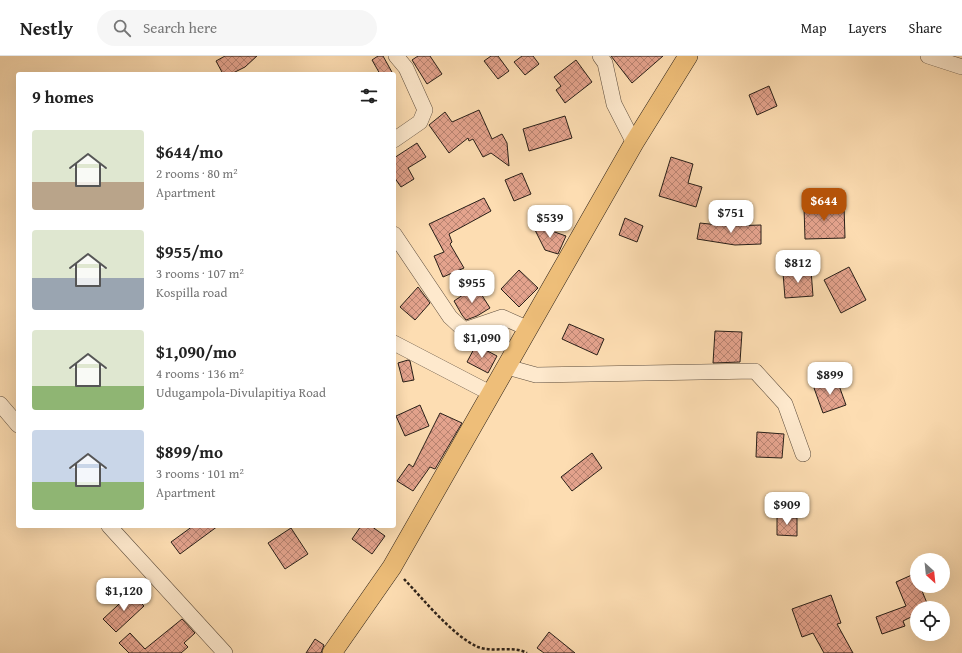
<!DOCTYPE html>
<html lang="en">
<head>
<meta charset="utf-8">
<style>
	:root { --surface:#fff; --page:#f6f6f6; --text:#222; --muted:#767676; --line:#e0e0e0; --accent:#b45309 }
	body { margin:0; font-family:"Gentium Book Plus",serif; background:var(--page); color:var(--text); height:100vh; display:flex; flex-direction:column; font-size:15px; white-space:nowrap }
	* { box-sizing:border-box; margin:0 }
	p { font-size:13px; color:var(--muted) }
	.icon { flex:none; width:22px; height:22px; fill:none; stroke:currentColor; stroke-width:2; stroke-linecap:round; stroke-linejoin:round }
	.map { position:relative; flex:1; overflow:hidden }
	.panel { position:absolute; left:16px; top:16px; width:380px; height:456px; display:flex; flex-direction:column; background:var(--surface); border-radius:4px; box-shadow:0 4px 16px #0002 }
	.panel>* { flex:none }
	.needle { width:26px; rotate:153deg }
	.controls { position:absolute; left:910px; top:497px; display:grid; gap:8px }
	.controls a { display:grid; place-items:center; width:40px; height:40px; border-radius:50%; background:var(--surface); box-shadow:0 4px 16px #0002; font-size:20px }
	.price { position:absolute; translate:-50% -34px; padding:0 9px; border-radius:8px; background:#fff; color:#222; font-size:13px; line-height:26px; filter:drop-shadow(0 1px 2px #0008) }
	.price::after { content:''; position:absolute; left:50%; top:24px; width:12px; height:9px; margin-left:-6px; background:inherit; clip-path:polygon(0 0,100% 0,50% 100%) }
	.price.selected { background:var(--accent); color:#fff }
	ul { padding:0; list-style:none }
	li { display:flex; align-items:center; gap:12px; height:100px; padding:0 16px }
	li span { display:grid; place-items:center; flex:none; width:112px; height:80px; border-radius:4px; color:#555 }
	li>.icon { margin-inline-start:auto }
	span .icon { width:48px; height:48px; fill:#fffc; stroke-width:1 }
	li b { font-size:17px }
	h2 { display:flex; justify-content:space-between; align-items:center; height:48px; padding:0 16px; font-size:17px }
	header { display:flex; align-items:center; gap:24px; box-sizing:border-box; height:56px; padding:0 20px; background:var(--surface); border-bottom:1px solid var(--line) }
	header strong { font-size:19px }
	nav { display:flex; gap:22px; margin-inline-start:auto; font-size:14px }
	.search { width:280px; height:36px; background:var(--page); display:flex; align-items:center; gap:10px; box-sizing:border-box; padding:0 14px; border-radius:22px; color:var(--muted); font-size:15px }
	.map>svg:first-child { display:block }
</style>
</head>
<body>
<header>
<strong>Nestly</strong>
<div class="search"><svg class="icon" aria-label="search" viewBox="0 0 24 24"><circle cx="10" cy="10" r="6"/><path d="M15 15l6 6"/></svg>Search here</div>
<nav><a>Map</a><a>Layers</a><a>Share</a></nav>
</header>
<div class="map">
<svg width="962" height="597" viewBox="0 0 962 597">
	<defs>
		<pattern id="building-cross-hatch" width="8" height="8" patternUnits="userSpaceOnUse"><rect width="8" height="8" fill="#e4a38d"/><path d="M0 0l8 8M0 8l8-8" fill="none" stroke="#b98472"/></pattern>
	</defs>
	<rect width="100%" height="100%" fill="#fdddb2"/>
	<filter id="stains"><feTurbulence type="fractalNoise" baseFrequency=".005" numOctaves="4"/><feColorMatrix values="0 0 0 0 .2 0 0 0 0 .09 0 0 0 0 .02 0 0 0 .5 -.17"/></filter>
	<radialGradient id="worn" r=".72"><stop offset=".6" stop-color="#630" stop-opacity="0"/><stop offset="1" stop-color="#630" stop-opacity=".3"/></radialGradient>
	<!-- building -->
	<path fill="url(#building-cross-hatch)" stroke="#291f18" d="M225,0H257L245,11L231,18H223L216,5Z
		M378,0H383L393,18H380L372,4Z
		M418,0H430L442,18L427,28L412,4Z
		M491,0H498L509,15L498,23L484,5Z
		M522,0H533L539,8L525,19L514,6Z
		M611,0H663L632,27Z
		M576,4L592,26L565,47L556,34L561,30L554,21Z
		M769,30L777,50L757,59L749,39Z
		M479,54L492,83L502,78L507,87L509,110L491,97L483,101L473,83L469,85L468,82L449,97L429,69L445,56L452,66Z
		M565,60L572,82L529,95L523,73Z
		M417,87L426,101L408,112L414,123L401,131L394,121V102Z
		M671,101L693,108L688,127L702,131L696,151L659,140Z
		M522,117L531,138L514,145L505,124Z
		M484,142L491,155L449,178L452,186L450,188L464,212L443,221L434,200L444,196L429,168Z
		M844,150L845,182L805,183L804,151Z
		M625,162L643,170L637,186L619,179Z
		M700,167L728,170L761,169V188L735,189L697,183Z
		M532,168L566,180L558,198L545,194Z
		M849,211L866,244L841,257L824,224Z
		M519,214L538,232L519,251L501,233Z
		M811,214L813,240L785,242L783,217Z
		M476,230L490,252L477,260L466,264L462,259L454,245Z
		M418,231L430,247L415,264L400,251Z
		M569,268L604,283L597,299L562,283Z
		M715,275L742,276L740,306L713,307Z
		M476,289L497,300L488,317L467,306Z
		M408,304L410,305L414,324L403,326L398,307Z
		M837,324L846,349L823,357L814,332Z
		M420,349L429,370L405,380L396,360Z
		M440,357L462,367L435,413L430,411L413,435L397,425L409,408L413,411Z
		M757,376L784,378L782,402L756,401Z
		M592,397L602,412L572,435L561,421Z
		M777,461L797,462V480L777,479Z
		M193,470H218L180,498L171,486Z
		M361,470H371L385,480L372,498L352,483Z
		M291,472L308,498L285,513L268,487Z
		M914,518L917,530H920L929,552H917V575L911,561L903,565L905,570L882,578L876,561L906,550L896,526Z
		M131,537L144,550L116,576L103,563Z
		M831,539L841,567L837,568L853,597H824L813,577L802,581L792,553Z
		M182,563L195,577L184,587L188,591L181,597H129L119,587L130,577L145,593Z
		M549,576L575,597H544L537,592Z
		M315,583L324,589L321,597H306Z"/>
	<g fill="none" stroke-linecap="round" stroke-linejoin="round">
		<defs>
			<path id="minor" d="M600,0L605,7L614,48L634,87
				M928,0L962,11
				M394,84L420,66L425,54L406,12L396,0
				M394,178L450,261L464,274L502,261L529,273
				M394,287L492,338
				M507,311L536,319L755,315L785,348L803,398
				M0,348L18,369
				M109,470L225,597"/>
			<path id="major" d="M332,597L392,511L634,87L688,0"/>
		</defs>
		<!-- minor casing -->
		<use href="#minor" stroke="#5e4e3e" stroke-width="16"/>
		<!-- major casing -->
		<use href="#major" stroke="#291f18" stroke-width="20"/>
		<!-- path -->
		<path stroke="#291f18" stroke-width="2.5" stroke-dasharray="3 2" stroke-linecap="butt" d="M404,523C424,544 453,580 478,591C493,597 512,589 527,597"/>
		<!-- minor -->
		<use href="#minor" stroke="#fee9cd" stroke-width="15"/>
		<!-- major -->
		<use href="#major" stroke="#eebe79" stroke-width="19"/>
	</g>
	<rect width="100%" height="100%" filter="url(#stains)"/>
	<rect width="100%" height="100%" fill="url(#worn)"/>
</svg>
<div class="controls">
<a><svg class="needle" viewBox="-14 -14 28 28"><path d="M0-13l5 13h-10z" fill="#e53935"/><path d="M0 13l5-13h-10z" fill="#767676"/></svg></a>
<a><svg class="icon" aria-label="locate" viewBox="0 0 24 24"><circle cx="12" cy="12" r="6"/><path d="M12 2v4M12 18v4M2 12h4M18 12h4"/></svg></a>
</div>
<b class="price selected" style="left:824px;top:166px">$644</b>
<b class="price" style="left:731px;top:178px">$751</b>
<b class="price" style="left:550px;top:183px">$539</b>
<b class="price" style="left:798px;top:228px">$812</b>
<b class="price" style="left:472px;top:248px">$955</b>
<b class="price" style="left:482px;top:303px">$1,090</b>
<b class="price" style="left:830px;top:340px">$899</b>
<b class="price" style="left:787px;top:470px">$909</b>
<b class="price" style="left:124px;top:556px">$1,120</b>
<section class="panel">
<h2>9 homes<svg class="icon" aria-label="filters" viewBox="0 0 24 24"><path d="M4 7h16M4 17h16"/><circle cx="9" cy="7" r="2"/><circle cx="15" cy="17" r="2"/></svg></h2>
<ul>
<li><span style="background:linear-gradient(#dfe7d0 65%,#b9a48a 0)"><svg class="icon" aria-label="home" viewBox="0 0 24 24"><path d="M3 11l9-7 9 7M6 9v11h12V9"/></svg></span><div><b>$644/mo</b><p>2 rooms · 80 m²</p><p>Apartment</p></div></li>
<li><span style="background:linear-gradient(#dfe7d0 60%,#9aa5b1 0)"><svg class="icon" aria-label="home" viewBox="0 0 24 24"><path d="M3 11l9-7 9 7M6 9v11h12V9"/></svg></span><div><b>$955/mo</b><p>3 rooms · 107 m²</p><p>Kospilla road</p></div></li>
<li><span style="background:linear-gradient(#dfe7d0 70%,#8fb573 0)"><svg class="icon" aria-label="home" viewBox="0 0 24 24"><path d="M3 11l9-7 9 7M6 9v11h12V9"/></svg></span><div><b>$1,090/mo</b><p>4 rooms · 136 m²</p><p>Udugampola-Divulapitiya Road</p></div></li>
<li><span style="background:linear-gradient(#c9d6e8 65%,#8fb573 0)"><svg class="icon" aria-label="home" viewBox="0 0 24 24"><path d="M3 11l9-7 9 7M6 9v11h12V9"/></svg></span><div><b>$899/mo</b><p>3 rooms · 101 m²</p><p>Apartment</p></div></li>
</ul>
</section>
</div>
</body>
</html>
